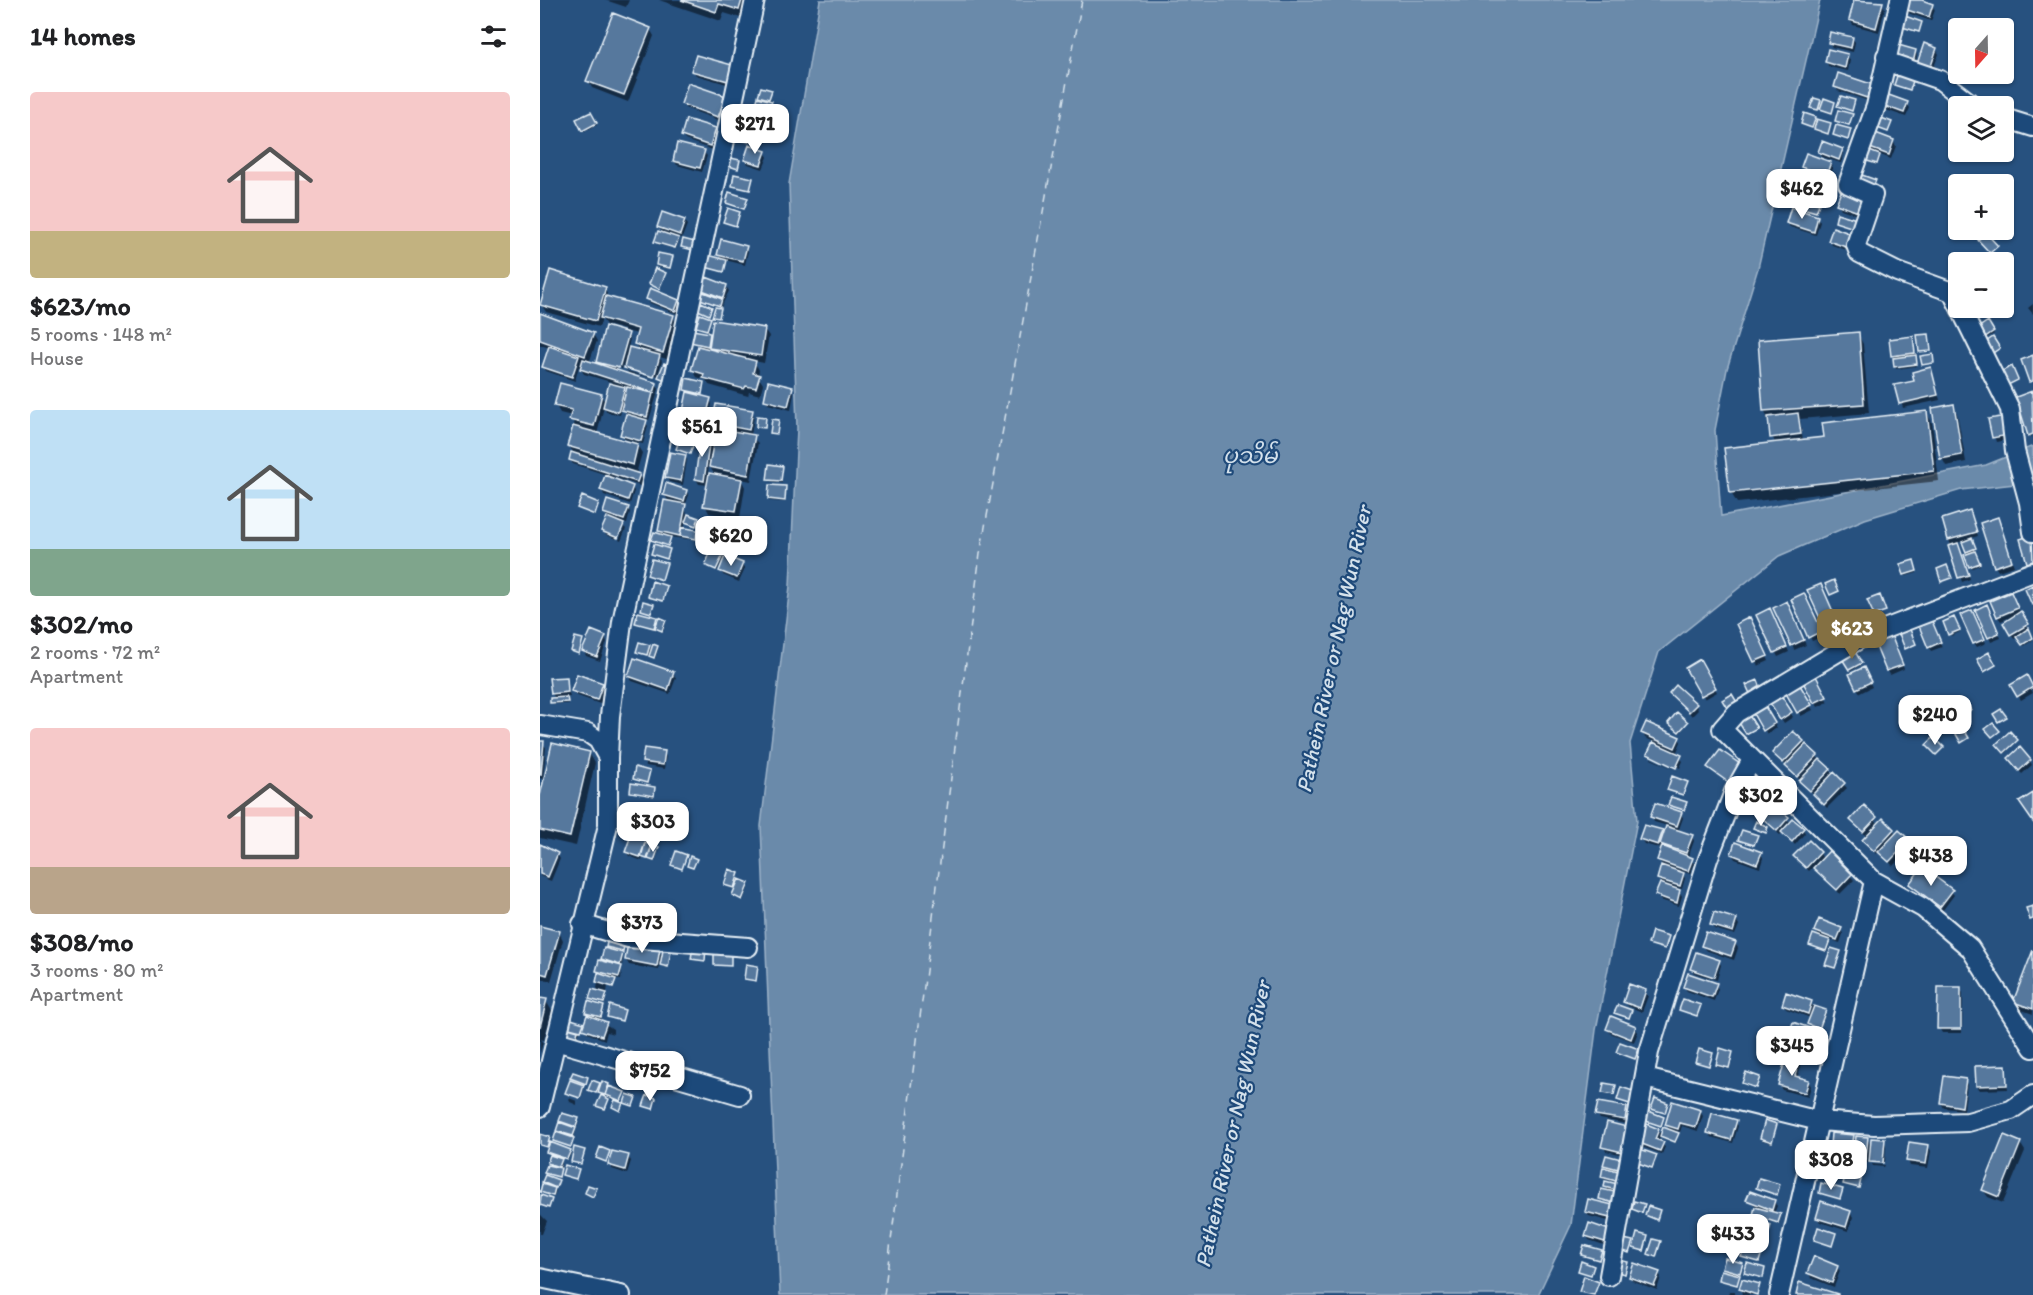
<!DOCTYPE html>
<html lang="en">
<head>
<meta charset="utf-8">
<style>
	:root { --surface:#fff; --page:#f6f6f6; --text:#202124; --muted:#757577; --accent:#847042 }
	body { margin:0; font-family:Itim,"Noto Sans Myanmar",sans-serif; background:var(--page); color:var(--text); height:100vh; display:flex; flex-direction:column; font-size:22px; white-space:nowrap }
	* { box-sizing:border-box; margin:0 }
	p { font-size:20px; color:var(--muted) }
	.icon { flex:none; width:33px; height:33px; fill:none; stroke:currentColor; stroke-width:2; stroke-linecap:round; stroke-linejoin:round }
	.map { position:relative; flex:1; overflow:hidden }
	.details { display:flex; flex-direction:column; background:var(--surface); width:540px }
	.details>* { flex:none }
	.needle { width:39px; rotate:200deg }
	.controls { position:absolute; left:1408px; top:18px; display:grid; gap:12px }
	.controls a { display:grid; place-items:center; width:66px; height:66px; border-radius:6px; background:var(--surface); box-shadow:0 2px 4px #0004; font-size:30px }
	.price { position:absolute; translate:-50% -51px; padding:0 14px; border-radius:12px; background:#fff; color:#222; font-size:20px; line-height:39px; filter:drop-shadow(0 2px 3px #0008) }
	.price::after { content:''; position:absolute; left:50%; top:36px; width:18px; height:14px; margin-left:-9px; background:inherit; clip-path:polygon(0 0,100% 0,50% 100%) }
	.price.active { background:var(--accent); color:#fff }
	ul { padding:0; list-style:none }
	li { display:grid; align-content:center; gap:12px; height:318px; padding:0 30px }
	li span { display:grid; place-items:center; height:186px; border-radius:6px; color:#555 }
	li>.icon { margin-inline-start:auto }
	span .icon { width:108px; height:108px; fill:#fffc; stroke-width:1 }
	li b { font-size:26px }
	h2 { display:flex; justify-content:space-between; align-items:center; height:72px; padding:0 30px; font-size:26px }
	main { display:flex; flex:1; min-height:0 }
	.map>svg:first-child { display:block }
</style>
</head>
<body>
<main>
<section class="details">
<h2>14 homes<svg class="icon" aria-label="filters" viewBox="0 0 24 24"><path d="M4 7h16M4 17h16"/><circle cx="9" cy="7" r="2"/><circle cx="15" cy="17" r="2"/></svg></h2>
<ul>
<li><span style="background:linear-gradient(#f6c9c9 75%,#c2b280 0)"><svg class="icon" aria-label="home" viewBox="0 0 24 24"><path d="M3 11l9-7 9 7M6 9v11h12V9"/></svg></span><div><b>$623/mo</b><p>5 rooms · 148 m²</p><p>House</p></div></li>
<li><span style="background:linear-gradient(#bfe0f5 75%,#7fa58c 0)"><svg class="icon" aria-label="home" viewBox="0 0 24 24"><path d="M3 11l9-7 9 7M6 9v11h12V9"/></svg></span><div><b>$302/mo</b><p>2 rooms · 72 m²</p><p>Apartment</p></div></li>
<li><span style="background:linear-gradient(#f6c9c9 75%,#b9a48a 0)"><svg class="icon" aria-label="home" viewBox="0 0 24 24"><path d="M3 11l9-7 9 7M6 9v11h12V9"/></svg></span><div><b>$308/mo</b><p>3 rooms · 80 m²</p><p>Apartment</p></div></li>
</ul>
</section>
<div class="map">
<svg width="1493" height="1295" viewBox="0 0 1493 1295">
	<rect width="100%" height="100%" fill="#27517f"/>
	<filter id="ink" filterUnits="userSpaceOnUse"><feTurbulence type="fractalNoise" baseFrequency=".0167" numOctaves="2"/><feDisplacementMap in="SourceGraphic" scale="12" xChannelSelector="R" yChannelSelector="G"/><feConvolveMatrix kernelMatrix="1 2 1 2 8 2 1 2 1" color-interpolation-filters="sRGB"/></filter>
	<g filter="url(#ink)">
		<!-- water -->
		<path fill="#6b8aaa" stroke="#9db3c9" stroke-width="1.5" d="M280,0H1280L1218,268L1187,369L1175,430L1181,516L1446,465L1493,446V482L1421,490L1325,519L1239,556L1119,652L1090,743L1097,821L1056,1030L1031,1225L998,1295H240L221,826L250,586L257,428L249,184Z"/>
		<!-- shadow -->
		<path fill="#0007" fill-rule="evenodd" d="M65,0H89L86,7Z
			M119,0H211L204,19L184,13L181,21Z
			M1316,0L1342,4L1345,8L1339,32L1313,25L1310,20Z
			M1377,0L1392,5L1395,10L1391,21L1368,13L1366,8Z
			M110,29L114,36L88,102L52,88L48,80Z
			M1312,38L1315,42L1313,52L1292,47L1289,43Z
			M1396,49L1399,54L1392,72L1381,68Z
			M1375,51L1377,55L1375,67L1353,58Z
			M1307,56L1310,60L1308,71L1289,67L1286,62Z
			M191,66L194,71L190,85L156,75L153,71Z
			M1330,85L1333,90L1329,101L1298,91L1296,87Z
			M231,91L229,112H226L229,117L226,125L215,120L219,109L216,107L222,99L220,95Z
			M185,97L187,102L181,121L145,108L142,104Z
			M1280,101L1283,106L1294,104L1293,114L1283,111L1280,106L1278,111L1273,109Z
			M1367,104L1370,108L1366,117L1346,110L1343,105Z
			M51,114L57,125L44,132L38,120Z
			M1275,118L1278,123L1290,125L1289,135L1276,131L1274,126L1273,129L1262,124Z
			M175,130L178,134L173,150L145,140L142,136Z
			M1353,141L1356,146L1351,159L1338,154L1340,158L1337,165L1326,161L1333,154L1329,147Z
			M1302,150L1304,154L1301,163L1282,157L1279,152Z
			M164,152L167,156L162,172L137,165L134,161Z
			M225,152L228,157L223,169L208,164L205,159Z
			M1290,164L1293,168L1289,180L1265,172L1263,167Z
			M1262,184L1285,186L1283,193L1279,191L1282,196L1279,203L1276,202L1279,207L1276,213L1255,205L1261,200L1258,194L1265,189Z
			M1303,191L1323,217L1301,209L1298,204Z
			M1277,217L1280,222L1276,235L1250,227L1247,223Z
			M144,221L147,225L142,238L136,236L139,241L136,249L117,244L123,234L119,227Z
			M1294,229L1312,252L1292,245L1290,241Z
			M206,247L208,251L205,265L185,260L184,272L167,266L182,261L179,255Z
			M132,257L130,269L118,267L117,265Z
			M125,274L120,289L111,285L110,284Z
			M186,286L189,291L181,307L162,299L167,296L163,290Z
			M65,288L68,298L133,316L137,324L127,359L119,357L122,361L118,376L87,368V371L83,365L82,370L77,361L74,363L80,373L90,376L87,371L117,379L93,374L92,377L116,384L119,389L109,420L104,419L108,426L103,444L95,442L102,453L96,474L102,479L100,486L73,477L72,480L92,487L94,491L90,504L64,495L62,490L67,475L33,464L30,460L33,452L29,446L34,426L32,416L20,413L16,406L61,395L65,402L71,382L44,374L39,366L35,381L6,371L4,367L10,348L0,345V315L53,334L57,341L49,363L60,366L57,362L85,330L66,325L62,319L59,327L6,312L1,304ZM86,331L98,334L95,344L100,351L88,348L90,339ZM82,386L89,388L87,394ZM64,407L67,412L80,415L82,408L88,415L82,434L85,439L94,442L93,444L57,434Z
			M107,299L138,301L140,306L137,314L110,303Z
			M1493,304V314L1488,308Z
			M170,319L168,331L159,328L158,327Z
			M1448,323L1454,334L1443,340Z
			M224,329L229,336L224,363L214,361L219,370L218,376L223,384L220,395L209,392L208,396L169,385L166,380L157,377L153,370L160,345L152,342L169,335L172,339Z
			M1318,334L1323,344L1329,413L1260,419L1263,441L1286,439L1387,413L1392,423L1399,481L1197,503L1191,493L1235,444L1225,411L1219,341Z
			M1373,338L1377,366L1356,369L1353,355Z
			M1391,369L1400,400L1363,408L1356,386L1376,382Z
			M163,383L161,397L170,399L172,404L168,421L147,415L144,411L149,392L145,389Z
			M252,388L254,393L251,410L228,404L226,400Z
			M1491,393L1493,396L1492,439L1489,435Z
			M1413,406L1417,413L1426,462L1406,466L1402,458Z
			M212,412L214,416L211,436L218,443L211,481L201,479L205,487L200,518L169,513L165,505L168,485L159,484L156,479L170,438L174,446L178,428L174,423ZM169,465L175,476L168,474Z
			M1450,421L1471,439L1456,442Z
			M145,456L147,460L143,485L129,482L127,478Z
			M242,467V483L229,481L228,480Z
			M245,488V502L230,501L229,499Z
			M146,491L149,495L145,506L147,515L159,521L157,527L146,520L144,529L156,532V540L129,537V546L114,542L122,536L119,531L129,502L124,494Z
			M58,504L55,516L39,508Z
			M88,508L90,512L87,524L81,522L84,526L76,539L66,535L63,531L67,517L65,513Z
			M1432,516L1438,536L1431,538L1440,565L1432,568L1423,541L1417,543L1430,579L1422,582L1403,520Z
			M1457,519L1474,566L1458,571L1455,566Z
			M84,527L86,529L81,541L79,540Z
			M129,550L128,560L113,554Z
			M182,556L184,559L177,571L168,567Z
			M1374,563L1377,573L1366,576L1365,575Z
			M202,564L205,569L199,582L183,575L181,571Z
			M1283,590L1300,627L1289,632L1286,628Z
			M1266,599L1283,636L1272,641L1270,637Z
			M1473,599L1493,637V640L1484,646L1478,637L1474,639L1465,623L1473,616L1461,621L1458,617Z
			M1249,608L1266,645L1254,650L1252,645Z
			M1449,611L1461,638L1451,642L1449,637Z
			M1232,615L1249,652L1238,657L1218,616Z
			M1434,616L1446,643L1437,647L1434,643Z
			M116,618L119,623L126,622L123,632L116,626L115,629L97,623Z
			M1414,619L1420,632L1411,636L1405,622Z
			M1198,624H1212L1229,661L1218,666Z
			M1394,627L1402,647L1391,651L1389,647Z
			M65,638L67,642L60,661L46,656L44,651Z
			M1353,642L1364,669L1350,675L1336,643Z
			M109,646L112,651L118,649L115,659L109,653L108,656L98,652Z
			M1314,652L1321,665L1311,671L1303,657Z
			M1160,661L1177,692L1165,699L1147,668Z
			M133,673L136,678L130,694L92,681L89,676Z
			M1326,674L1332,687L1320,693L1317,688Z
			M1486,677L1493,693L1481,700L1472,686Z
			M26,678L30,697H25L28,704H13L15,699L12,693Z
			M1275,678L1288,702L1278,707L1265,683Z
			M1256,682L1273,710L1261,716L1245,689Z
			M62,684L65,689L60,704L35,695L33,691Z
			M1131,693L1156,705L1158,710L1152,716Z
			M1239,694L1253,717L1244,723L1229,700Z
			M1223,705L1237,728L1227,734L1213,711Z
			M1147,723L1140,733L1131,725Z
			M1103,733L1139,738L1141,742L1136,754L1143,761L1140,768L1110,754V757L1109,754L1115,742L1105,738Z
			M1477,740L1466,753L1459,746Z
			M1263,742L1307,788L1287,808L1234,753Z
			M0,743L6,747L3,779L0,778Z
			M124,752L126,757L124,769L106,766L104,762Z
			M49,753L55,763L36,846L0,838V803Z
			M1111,758L1139,771L1111,759Z
			M1490,761L1492,765L1482,774L1472,763Z
			M1199,765L1191,785L1169,767Z
			M109,773L108,784L94,779Z
			M1213,776L1220,783L1213,791L1207,785Z
			M1147,784L1144,796L1129,789Z
			M114,788V797L91,792Z
			M1208,800H1231L1233,805L1251,823L1263,829L1265,833L1255,845L1243,832L1240,835L1226,822Z
			M1324,807L1339,824L1353,830L1356,835L1359,832L1372,846L1353,866L1339,851L1337,854L1327,845L1324,840L1327,837L1312,820Z
			M120,810L122,814L119,825L101,819L98,814Z
			M1141,813L1143,818L1138,832L1152,836L1154,841L1148,858L1154,863L1150,874L1141,871L1145,878L1142,889L1137,888L1142,896L1139,906L1120,900L1117,895L1121,883L1118,879L1122,865L1119,860L1122,849L1104,844L1101,839L1122,832L1124,837L1128,826L1114,822L1112,817Z
			M105,841L108,846L119,850L115,862L103,858L102,861L89,856L86,852Z
			M0,846L17,854L20,859L11,881L0,876Z
			M1221,853L1223,858L1220,868L1195,859L1192,854Z
			M1280,853L1283,859L1289,853L1314,880L1300,894L1274,866L1269,871L1255,856Z
			M198,874V880L209,886L203,900L195,897L196,890L185,885Z
			M1371,885L1411,891L1414,895L1403,910Z
			M1196,920L1199,925L1195,935L1174,929L1172,924Z
			M0,927L19,932L23,940L11,981L0,978Z
			M1301,930L1303,934L1300,943L1288,939L1290,943L1287,952L1270,945L1280,938L1276,931Z
			M1128,938L1125,950L1110,944Z
			M1195,943L1198,948L1194,960L1165,950L1163,945Z
			M85,944L83,952L81,951L83,956L81,980L74,979V988L68,986L65,1004L52,1000L60,993L57,988L60,974L57,970L65,963L63,959L69,951L67,946Z
			M119,950L123,958L131,955L128,968L123,967L120,962L119,970L89,965L86,960Z
			M1300,953L1295,969L1288,967L1287,965Z
			M1493,954V1014L1479,1009L1475,1002Z
			M1179,961L1181,965L1177,980L1154,973L1152,969Z
			M1176,984L1178,989L1174,1001L1147,991L1144,987Z
			M1420,989L1423,993L1422,1033H1402L1399,1028Z
			M1105,992L1108,996L1102,1012L1088,1006L1085,1002Z
			M0,999L6,1001L12,1011L4,1040L1,1039L3,1042L0,1053Z
			M1271,1003L1273,1007L1286,1013L1280,1029L1270,1026L1271,1018L1246,1009L1243,1004Z
			M1160,1006L1158,1017L1141,1010Z
			M63,1007L61,1021L73,1029V1034L67,1032L65,1040L47,1033L43,1027L36,1039L28,1035L32,1021L45,1027L49,1015L46,1012Z
			M1095,1027L1098,1032L1094,1042L1070,1033L1068,1029Z
			M1277,1032L1279,1036L1276,1047L1253,1039L1251,1034Z
			M1098,1050L1096,1060L1078,1052Z
			M1192,1053L1190,1069L1178,1067L1177,1065Z
			M1258,1062L1261,1066L1257,1078L1268,1081L1271,1086L1268,1097L1242,1090L1239,1085Z
			M1465,1067L1468,1089L1440,1090L1437,1086Z
			M32,1078L48,1080L46,1085L42,1083L44,1088L41,1099L27,1093L35,1083Z
			M1425,1080L1427,1085L1424,1110L1404,1108L1401,1103Z
			M53,1082L83,1094L81,1112L73,1107L76,1100L66,1096L69,1101L65,1110L59,1107L62,1095L51,1091Z
			M1075,1087V1096L1064,1094L1063,1093Z
			M29,1098L37,1101V1105L30,1102Z
			M1086,1108L1089,1113L1087,1124L1060,1119L1057,1114Z
			M1160,1111L1163,1116L1158,1131L1142,1126L1140,1132L1136,1131L1138,1136L1136,1143L1123,1138L1121,1135L1118,1141L1125,1147L1122,1154L1102,1147L1099,1142L1118,1130L1122,1136L1130,1131L1126,1124Z
			M23,1114L39,1121L31,1147L15,1141Z
			M1123,1118L1122,1127L1105,1120Z
			M1196,1122L1198,1126L1193,1143L1171,1137L1168,1132Z
			M1068,1124L1084,1155L1066,1151L1063,1146Z
			M1236,1125L1232,1143L1222,1140L1221,1138Z
			M0,1135L9,1138V1143L31,1153L28,1160L19,1157L22,1162L19,1178L6,1173L11,1167L9,1163L12,1154L8,1152L9,1148L0,1145Z
			M1313,1137L1317,1144L1327,1138L1332,1147L1344,1140L1346,1145L1345,1162L1331,1163L1328,1158V1163L1318,1162L1316,1152L1294,1150L1292,1146Z
			M1480,1143L1485,1151L1463,1203L1448,1197L1443,1190Z
			M1388,1146L1391,1151L1388,1168L1370,1166L1368,1161Z
			M1116,1156L1113,1169L1097,1162Z
			M1301,1156L1304,1161L1301,1173L1284,1169L1281,1164Z
			M88,1157L91,1161L87,1174L72,1169L70,1165Z
			M1084,1161L1080,1183L1063,1179L1068,1170L1065,1165Z
			M1332,1164L1345,1165L1344,1167L1333,1166Z
			M1321,1176L1319,1189L1305,1184Z
			M18,1181L17,1188L13,1187L16,1191L14,1197L2,1193L7,1187L4,1182Z
			M1077,1185L1078,1205L1061,1200L1069,1192L1066,1187Z
			M1239,1186L1238,1195L1218,1188Z
			M1302,1190L1300,1200L1280,1193Z
			M1208,1200L1234,1201L1237,1206L1234,1214L1241,1217L1239,1224L1215,1217L1217,1207Z
			M1072,1206V1222L1049,1216L1046,1212Z
			M1310,1212L1313,1217L1308,1231L1280,1222L1277,1218Z
			M0,1214L7,1221L2,1234H0Z
			M1230,1227L1229,1236L1209,1228Z
			M1071,1232L1070,1247L1049,1240L1047,1236Z
			M1227,1241L1226,1251L1206,1243Z
			M1061,1251L1060,1261L1043,1255Z
			M1221,1254L1220,1263L1203,1257Z
			M1202,1265L1201,1274L1197,1273L1200,1278L1197,1286L1181,1281L1186,1273L1184,1268Z
			M1297,1267L1300,1271L1294,1287L1271,1278L1269,1273Z
			M1119,1273L1121,1277L1117,1290L1093,1281L1090,1277Z
			M1058,1283L1055,1295L1040,1291Z
			M1219,1286L1218,1295H1202L1201,1289Z
			M1189,1291H1195V1295H1188Z"/>
		<g fill="none" stroke-linecap="round" stroke-linejoin="round">
			<!-- ferry -->
			<path stroke="#d5e2ec" stroke-width="1.5" stroke-dasharray="8 6" stroke-linecap="butt" d="M344,1295L440,554L542,0"/>
		</g>
		<!-- building -->
		<path fill="#57789d" stroke="#e8f1f8" stroke-width="1.5" d="M141,0H202L199,10L179,4L176,12Z
			M1314,0L1343,2L1336,28L1309,20Z
			M1367,0H1382L1393,4L1389,17L1364,9Z
			M73,13L111,28L84,95L46,81Z
			M1365,16L1382,22L1379,32L1362,27Z
			M1290,32L1313,37L1311,48L1288,43Z
			M1384,43L1397,48L1390,69L1377,64Z
			M1355,44L1376,50L1373,63L1352,58Z
			M1288,49L1308,54L1305,68L1285,62Z
			M156,55L192,65L188,81L151,71Z
			M1298,73L1331,84L1327,98L1294,87Z
			M1358,73L1374,78L1370,90L1354,85Z
			M148,83L186,96L178,117L141,104Z
			M221,87L232,90L229,99L218,96Z
			M1346,94L1368,102L1364,113L1342,105Z
			M1301,96L1315,100L1312,111L1297,106Z
			M218,97L232,101L229,112L215,107Z
			M1274,98L1281,100L1278,110L1270,108Z
			M1284,98L1295,102L1292,113L1280,109Z
			M217,110L229,114L226,124L214,120Z
			M1298,110L1313,114L1309,125L1295,121Z
			M51,112L57,123L42,131L36,119Z
			M1264,113L1276,117L1272,128L1261,124Z
			M1336,116L1352,122L1348,132L1332,126Z
			M146,119L176,128L170,146L141,136Z
			M1277,119L1291,123L1288,134L1274,129Z
			M201,121L214,124L209,142L196,139Z
			M1296,125L1311,129L1308,140L1293,135Z
			M1333,132L1354,140L1349,155L1327,147Z
			M1282,141L1303,149L1299,160L1278,152Z
			M137,143L165,150L160,168L133,161Z
			M209,145L226,151L221,165L204,160Z
			M1327,150L1340,155L1337,164L1324,160Z
			M1266,153L1291,162L1286,176L1261,167Z
			M191,158L200,160L198,169L189,166Z
			M194,174L213,178L210,190L192,186Z
			M1322,175L1336,180L1332,190L1319,186Z
			M1263,176L1285,183L1283,192L1260,184Z
			M1259,186L1282,193L1279,202L1256,195Z
			M1302,189L1326,198L1321,213L1296,204Z
			M189,192L208,198L204,209L186,203Z
			M1256,196L1279,204L1276,212L1253,205Z
			M1251,207L1278,216L1274,232L1246,223Z
			M188,208L200,212L196,226L183,222Z
			M122,212L145,220L140,235L117,227Z
			M1297,213L1320,220L1317,229L1295,222Z
			M1293,227L1314,235L1309,248L1288,241Z
			M118,231L139,238L135,248L114,242Z
			M1446,233L1458,246L1450,253L1438,240Z
			M143,239L155,242L153,250L141,247Z
			M181,239L207,246L203,261L177,255Z
			M118,253L133,256L130,268L116,265Z
			M168,255L187,260L184,272L165,267Z
			M115,268L126,273L119,289L109,284Z
			M10,270L66,287L56,321L0,305Z
			M166,277L187,285L183,298L162,290Z
			M110,288L139,300L135,311L106,299Z
			M163,292L182,299L180,306L160,299Z
			M66,296L134,315L123,353L94,344L98,329L60,318Z
			M161,302L172,307L169,315L158,310Z
			M175,307L181,308L179,318L172,317Z
			M0,313L54,333L45,356L0,340Z
			M160,314L171,318L167,330L156,327Z
			M173,320L225,328L221,356L169,348Z
			M1448,321L1454,331L1441,340L1435,330Z
			M65,326L89,333L79,368L56,362Z
			M153,330L170,333L168,346L150,342Z
			M1319,332L1324,404L1223,411L1218,340Z
			M1389,334L1391,351L1379,352L1377,335Z
			M1373,336L1375,353L1351,356L1349,339Z
			M1453,337L1460,348L1450,355L1443,344Z
			M9,346L39,356L32,377L2,367Z
			M158,346L216,361L213,373L220,375L216,388L206,386L204,389L163,378L164,374L151,370Z
			M89,347L120,355L114,377L84,368Z
			M1393,354L1394,363L1382,365L1380,356Z
			M1376,355L1377,364L1354,367L1353,358Z
			M1493,355V381L1489,382L1481,360Z
			M43,359L117,383L114,393L40,369Z
			M124,363L131,366L125,380L118,377Z
			M1472,366L1478,380L1464,387L1458,373Z
			M1391,367L1398,395L1359,404L1354,385L1374,381L1372,372Z
			M146,378L164,382L162,394L144,390Z
			M228,381L253,387L248,406L224,400Z
			M20,383L62,394L54,426L29,420L32,410L14,406Z
			M69,383L85,387L78,412L63,407Z
			M87,387L113,393L107,417L81,410Z
			M1492,391L1493,434L1488,436L1476,397Z
			M147,392L171,398L166,417L143,411Z
			M176,404L213,410L209,430L172,423Z
			M1414,404L1422,455L1400,459L1392,408Z
			M1387,411L1394,471L1190,493L1184,448L1284,437L1282,423Z
			M1258,413L1261,434L1230,438L1228,417Z
			M86,414L107,420L101,441L80,435Z
			M217,416L226,417L225,428L216,427Z
			M1466,416L1469,435L1452,438L1448,419Z
			M232,419L239,420L237,434L230,433Z
			M33,426L98,444L93,465L27,446Z
			M176,428L215,435L208,475L169,467Z
			M161,435L170,437L164,481L155,479Z
			M140,438L154,443L150,454L136,449Z
			M31,452L100,474L97,482L29,460Z
			M130,452L146,455L141,481L125,478Z
			M229,464L243,466L241,481L227,480Z
			M169,473L202,479L196,511L163,506Z
			M65,475L93,486L88,500L60,490Z
			M126,483L147,490L144,501L123,495Z
			M229,485L246,486L245,501L228,499Z
			M42,496L59,503L55,515L37,508Z
			M67,500L89,507L84,520L63,513Z
			M124,500L146,504L140,536L118,531Z
			M1430,510L1437,532L1408,540L1402,519Z
			M148,514L159,518L156,526L145,522Z
			M67,517L84,524L78,538L61,531Z
			M1458,517L1472,561L1454,567L1440,523Z
			M141,527L157,530L156,539L140,536Z
			M114,532L131,537L128,546L111,540Z
			M1492,535L1493,561L1487,563L1480,539Z
			M1432,538L1436,548L1426,552L1422,542Z
			M1418,543L1429,575L1418,578L1408,546Z
			M114,544L130,549L127,559L111,554Z
			M172,549L183,555L176,570L165,565Z
			M1435,551L1440,563L1429,567L1424,555Z
			M185,556L203,563L197,578L179,571Z
			M112,559L127,563L122,580L107,575Z
			M1374,560L1377,571L1364,575L1360,564Z
			M1407,565L1412,578L1401,582L1397,569Z
			M1294,580L1299,591L1290,595L1285,584Z
			M112,581L127,586L123,601L108,597Z
			M1281,584L1298,623L1285,629L1267,590Z
			M1493,585V604L1492,605L1485,589Z
			M1471,592L1478,608L1457,617L1450,601Z
			M1264,593L1282,631L1268,638L1251,599Z
			M1340,595L1346,611L1334,615L1327,600Z
			M103,601L114,604L111,613L101,610Z
			M1247,601L1264,640L1251,646L1233,608Z
			M1447,604L1459,633L1448,638L1435,610Z
			M1230,608L1247,647L1234,653L1216,615Z
			M1432,610L1445,639L1433,644L1420,615Z
			M1481,611L1489,624L1470,635L1463,623Z
			M98,612L117,617L114,628L95,623Z
			M119,617L126,620L122,631L115,628Z
			M1210,617L1228,656L1214,662L1196,624Z
			M1414,617L1420,630L1408,635L1403,622Z
			M1392,621L1401,642L1388,648L1379,626Z
			M1369,627L1376,644L1365,649L1358,631Z
			M1489,628L1493,638L1482,645L1476,637Z
			M51,630L66,636L57,657L42,651Z
			M1351,635L1363,665L1346,671L1334,642Z
			M35,637L43,639L39,654L31,651Z
			M99,642L110,645L107,655L96,652Z
			M113,644L118,646L114,658L109,656Z
			M1314,650L1322,663L1309,670L1301,657Z
			M1449,652L1456,665L1444,672L1437,659Z
			M94,658L134,672L128,690L88,676Z
			M1160,659L1176,688L1161,696L1145,668Z
			M1324,667L1331,682L1316,689L1309,674Z
			M37,674L63,683L57,700L31,691Z
			M1487,675L1493,687L1477,697L1470,685Z
			M1276,676L1287,697L1274,703L1263,682Z
			M27,677L28,692L11,694L9,678Z
			M1218,680L1222,691L1211,696L1206,685Z
			M1257,680L1272,705L1257,713L1243,688Z
			M1136,685L1157,704L1149,712L1129,693Z
			M1239,692L1252,712L1240,720L1227,699Z
			M1192,694L1198,704L1188,710L1182,700Z
			M27,697L28,702L10,703V698Z
			M1426,702L1431,710L1422,715L1417,707Z
			M1223,703L1235,723L1223,731L1211,710Z
			M1461,709L1467,717L1458,722L1453,714Z
			M1137,712L1148,722L1139,732L1128,723Z
			M1207,712L1217,728L1206,734L1196,718Z
			M1106,722L1140,737L1135,748L1101,733Z
			M1453,723L1460,731L1452,737L1445,729Z
			M1422,726L1429,738L1421,743L1414,731Z
			M1253,731L1264,741L1243,763L1232,753Z
			M1470,731L1478,740L1464,753L1456,744Z
			M1394,737L1404,747L1396,755L1386,745Z
			M0,741H4L1,775H0Z
			M1113,742L1142,755L1136,768L1107,754Z
			M12,743L50,752L30,837L0,830V796Z
			M1266,744L1278,755L1257,777L1245,766Z
			M1480,747L1491,760L1479,771L1468,758Z
			M104,748L125,751L123,765L102,762Z
			M1180,750L1200,764L1188,782L1167,767Z
			M1280,759L1291,769L1270,791L1259,781Z
			M95,767L110,771L107,783L93,779Z
			M1294,772L1305,783L1284,805L1273,794Z
			M1213,773L1220,780L1211,790L1204,783Z
			M1132,776L1148,782L1143,795L1127,790Z
			M91,783L115,787L114,796L90,792Z
			M1220,786L1232,799L1219,812L1206,800Z
			M1493,793V822L1479,802Z
			M1131,797L1147,802L1144,810L1128,805Z
			M101,802L121,808L116,821L97,814Z
			M1115,803L1142,812L1137,826L1110,817Z
			M1233,804L1249,817L1237,831L1221,817Z
			M1324,805L1337,817L1323,832L1310,820Z
			M1343,818L1354,829L1334,851L1322,840Z
			M1253,819L1264,828L1252,842L1241,832Z
			M97,821L110,825L108,833L95,829Z
			M1216,821L1228,827L1226,833L1213,828Z
			M1104,825L1123,830L1118,845L1099,839Z
			M1126,826L1153,835L1146,853L1120,844Z
			M1202,830L1218,835L1214,845L1198,840Z
			M1359,830L1370,840L1349,862L1338,852Z
			M91,835L106,840L100,857L85,852Z
			M1269,840L1281,852L1266,868L1253,856Z
			M1195,842L1222,852L1217,864L1191,854Z
			M105,843L112,845L107,859L101,857Z
			M0,844L18,853L8,877L0,874Z
			M112,845L119,847L114,861L108,859Z
			M1122,846L1153,858L1148,871L1117,860Z
			M136,851L147,855L142,869L131,865Z
			M1289,851L1312,874L1297,890L1273,868Z
			M150,856L157,859L153,868L147,866Z
			M1121,865L1144,873L1140,886L1117,879Z
			M1382,867L1413,890L1400,907L1369,884Z
			M189,869L199,873L194,888L184,885Z
			M199,879L209,883L202,900L192,895Z
			M1120,883L1140,890L1137,903L1115,895Z
			M1493,906V919L1490,920L1486,908Z
			M1174,912L1197,919L1193,932L1170,925Z
			M1279,919L1302,928L1297,940L1274,931Z
			M70,920L85,923L83,934L68,931Z
			M87,920L103,923L100,938L85,935Z
			M0,926L20,931L7,975L0,973Z
			M1112,931L1129,936L1125,949L1108,944Z
			M1166,932L1196,942L1191,956L1161,946Z
			M1273,934L1290,940L1286,951L1269,945Z
			M68,937L85,941L83,951L66,947Z
			M88,943L120,949L117,966L85,960Z
			M153,946L166,947L165,961L151,959Z
			M64,948L83,953L80,965L61,959Z
			M1291,948L1301,951L1295,968L1285,965Z
			M123,950L131,952L128,967L120,965Z
			M1493,950V1009L1473,1002Z
			M174,951L191,952V966L174,965Z
			M1156,952L1180,960L1174,977L1150,969Z
			M59,960L82,966L79,977L56,971Z
			M206,964L218,966L216,981L204,979Z
			M58,973L76,979L73,987L56,982Z
			M1148,973L1177,983L1172,997L1143,987Z
			M1089,984L1106,990L1100,1008L1083,1002Z
			M1398,987H1421V1029H1397Z
			M52,989L67,993L64,1003L49,999Z
			M1246,992L1272,1001L1268,1014L1242,1005Z
			M0,998L7,999L0,1027Z
			M1143,999L1161,1005L1157,1016L1139,1010Z
			M48,1001L64,1006L61,1017L45,1013Z
			M70,1005L85,1010L82,1021L67,1017Z
			M1078,1005L1092,1010L1089,1018L1074,1013Z
			M1274,1006L1286,1010L1279,1029L1267,1024Z
			M47,1015L67,1022L62,1036L42,1029Z
			M1071,1016L1096,1026L1091,1039L1066,1029Z
			M31,1019L44,1023L41,1031L29,1028Z
			M1253,1022L1278,1031L1273,1043L1249,1034Z
			M28,1028L38,1031L36,1038L26,1035Z
			M1080,1042L1099,1049L1095,1059L1076,1052Z
			M1180,1048L1193,1052L1189,1068L1176,1065Z
			M1159,1049L1173,1053L1169,1066L1155,1062Z
			M1246,1057L1259,1061L1255,1076L1269,1080L1265,1093L1238,1085Z
			M1466,1065L1467,1085L1436,1086L1435,1066Z
			M33,1072L48,1077L46,1084L30,1078Z
			M1206,1072L1220,1077L1216,1088L1202,1083Z
			M1404,1076L1426,1079L1422,1107L1400,1103Z
			M30,1080L44,1085L40,1098L25,1093Z
			M52,1080L60,1083L56,1093L48,1090Z
			M62,1081L69,1084L65,1095L58,1093Z
			M1064,1083L1076,1085L1074,1095L1062,1093Z
			M69,1086L85,1092L81,1101L66,1095Z
			M1081,1087L1096,1092L1093,1105L1077,1100Z
			M87,1094L96,1097L93,1106L84,1103Z
			M61,1095L69,1099L65,1109L56,1106Z
			M107,1095L116,1098L113,1109L103,1106Z
			M1115,1098L1128,1103L1125,1113L1111,1109Z
			M75,1100L83,1103L80,1111L72,1107Z
			M1132,1101L1161,1110L1156,1127L1140,1123L1138,1129L1125,1125Z
			M1058,1102L1087,1107L1085,1120L1055,1115Z
			M1106,1110L1124,1117L1121,1126L1103,1120Z
			M22,1113L39,1118L36,1127L19,1121Z
			M1172,1113L1197,1120L1191,1140L1167,1133Z
			M1225,1120L1237,1124L1232,1142L1220,1138Z
			M19,1122L36,1128L33,1136L16,1131Z
			M1067,1122L1087,1127L1082,1152L1061,1147Z
			M1104,1123L1119,1129L1115,1139L1124,1142L1120,1151L1097,1142Z
			M1123,1127L1139,1133L1135,1142L1120,1136Z
			M16,1132L34,1138L31,1147L13,1141Z
			M1291,1133L1314,1135L1312,1148L1290,1146Z
			M0,1134L10,1137L7,1147L0,1145Z
			M1464,1135L1481,1142L1459,1197L1442,1190Z
			M1316,1136L1328,1137L1326,1159L1314,1158Z
			M1331,1138L1345,1139L1343,1163L1329,1162Z
			M10,1142L31,1150L27,1159L6,1152Z
			M1369,1142L1389,1145L1386,1164L1366,1161Z
			M34,1147L45,1150L41,1164L31,1162Z
			M60,1147L70,1151L66,1162L56,1158Z
			M1100,1149L1117,1155L1112,1168L1095,1162Z
			M1283,1150L1302,1155L1299,1169L1280,1165Z
			M72,1151L89,1155L85,1170L68,1165Z
			M10,1155L22,1159L19,1167L7,1163Z
			M1066,1155L1085,1160L1082,1170L1063,1165Z
			M7,1165L21,1168L19,1177L4,1173Z
			M25,1165L39,1169L36,1179L22,1175Z
			M1063,1167L1082,1172L1080,1182L1061,1177Z
			M1306,1171L1322,1175L1319,1188L1303,1184Z
			M5,1175L19,1180L16,1188L2,1182Z
			M1219,1178L1240,1184L1237,1195L1216,1188Z
			M1065,1181L1078,1184L1076,1190L1064,1187Z
			M1281,1183L1303,1189L1300,1199L1279,1193Z
			M2,1184L15,1188L13,1196L0,1192Z
			M48,1185L57,1188L53,1197L45,1193Z
			M1061,1189L1080,1193L1078,1204L1059,1199Z
			M1210,1191L1235,1200L1232,1210L1206,1200Z
			M1,1195L12,1199L9,1208L0,1205Z
			M1048,1199L1073,1205L1070,1218L1045,1212Z
			M1094,1201L1105,1204L1102,1213L1092,1209Z
			M1281,1201L1311,1211L1306,1227L1276,1218Z
			M1108,1206L1120,1210L1117,1220L1105,1215Z
			M1215,1207L1241,1214L1238,1223L1213,1215Z
			M1210,1219L1231,1225L1228,1235L1207,1229Z
			M1049,1223L1072,1231L1068,1243L1045,1236Z
			M1278,1227L1296,1233L1292,1246L1274,1240Z
			M1097,1233L1108,1236L1104,1251L1093,1248Z
			M1207,1234L1228,1239L1225,1250L1204,1243Z
			M1084,1239L1093,1241L1089,1253L1081,1250Z
			M1113,1239L1121,1241L1116,1257L1108,1254Z
			M1044,1245L1062,1250L1059,1260L1041,1255Z
			M1204,1247L1222,1252L1219,1262L1201,1257Z
			M1274,1256L1298,1266L1292,1283L1267,1273Z
			M1185,1258L1203,1263L1200,1273L1182,1268Z
			M1079,1260L1088,1262L1085,1274L1077,1272Z
			M1041,1261L1054,1266L1051,1275L1038,1271Z
			M1094,1263L1120,1272L1114,1286L1089,1277Z
			M1207,1263L1225,1268L1223,1278L1204,1273Z
			M1181,1270L1200,1275L1197,1285L1179,1280Z
			M1044,1276L1059,1282L1054,1295L1039,1292Z
			M1202,1279L1220,1284L1217,1295L1199,1289Z
			M1259,1282L1298,1294V1295H1256Z"/>
		<g fill="none" stroke-linecap="round" stroke-linejoin="round">
			<defs>
				<path id="minor" d="M1360,0L1336,106L1308,184L1333,195L1316,245L1319,253L1357,272L1412,292L1419,306
					M1346,56L1348,62L1400,80L1434,106
					M1464,118L1493,127
					M1420,308L1470,409L1475,451L1489,503L1493,532
					M1493,572L1321,638L1196,713L1182,729L1334,881L1383,908L1430,948L1493,1048
					M0,725L48,733L58,740L68,758V825L0,1107
					M68,758L70,716L82,622L215,0
					M42,924L88,938L208,947
					M16,1041L200,1095
					M1105,1078L1279,1121L1334,1125L1428,1122L1471,1110L1493,1095
					M1069,1276L1109,1052L1168,859L1194,792L1212,760
					M0,1278L81,1295
					M1239,1295L1334,881"/>
			</defs>
			<!-- minor casing -->
			<use href="#minor" stroke="#e8f1f8" stroke-width="22"/>
			<!-- minor -->
			<use href="#minor" stroke="#1f4a7a" stroke-width="18"/>
		</g>
	</g>
	<g text-anchor="middle" stroke-width="4.5" stroke-linejoin="round" paint-order="stroke">
		<!-- water labels -->
		<g font-size="22" font-style="italic" fill="#d5e2ec" stroke="#1f4a7a">
			<text x="710" y="463">ပုသိမ်</text>
			<text transform="translate(793 649) rotate(-78)" y="8">Pathein River or Nag Wun River</text>
			<text transform="translate(692 1124) rotate(-78)" y="8">Pathein River or Nag Wun River</text>
		</g>
	</g>
</svg>
<div class="controls">
<a><svg class="needle" viewBox="-14 -14 28 28"><path d="M0-13l5 13h-10z" fill="#e53935"/><path d="M0 13l5-13h-10z" fill="#757577"/></svg></a>
<a><svg class="icon" aria-label="layers" viewBox="0 0 24 24"><path d="M12 4l9 5-9 5-9-5zM3 14l9 5 9-5"/></svg></a>
<a>+</a>
<a>−</a>
</div>
<b class="price" style="left:215px;top:155px">$271</b>
<b class="price" style="left:1262px;top:220px">$462</b>
<b class="price" style="left:162px;top:458px">$561</b>
<b class="price" style="left:191px;top:567px">$620</b>
<b class="price active" style="left:1312px;top:660px">$623</b>
<b class="price" style="left:1395px;top:746px">$240</b>
<b class="price" style="left:1221px;top:827px">$302</b>
<b class="price" style="left:113px;top:853px">$303</b>
<b class="price" style="left:1391px;top:887px">$438</b>
<b class="price" style="left:102px;top:954px">$373</b>
<b class="price" style="left:1252px;top:1077px">$345</b>
<b class="price" style="left:110px;top:1102px">$752</b>
<b class="price" style="left:1291px;top:1191px">$308</b>
<b class="price" style="left:1193px;top:1265px">$433</b>
</div>
</main>
</body>
</html>
